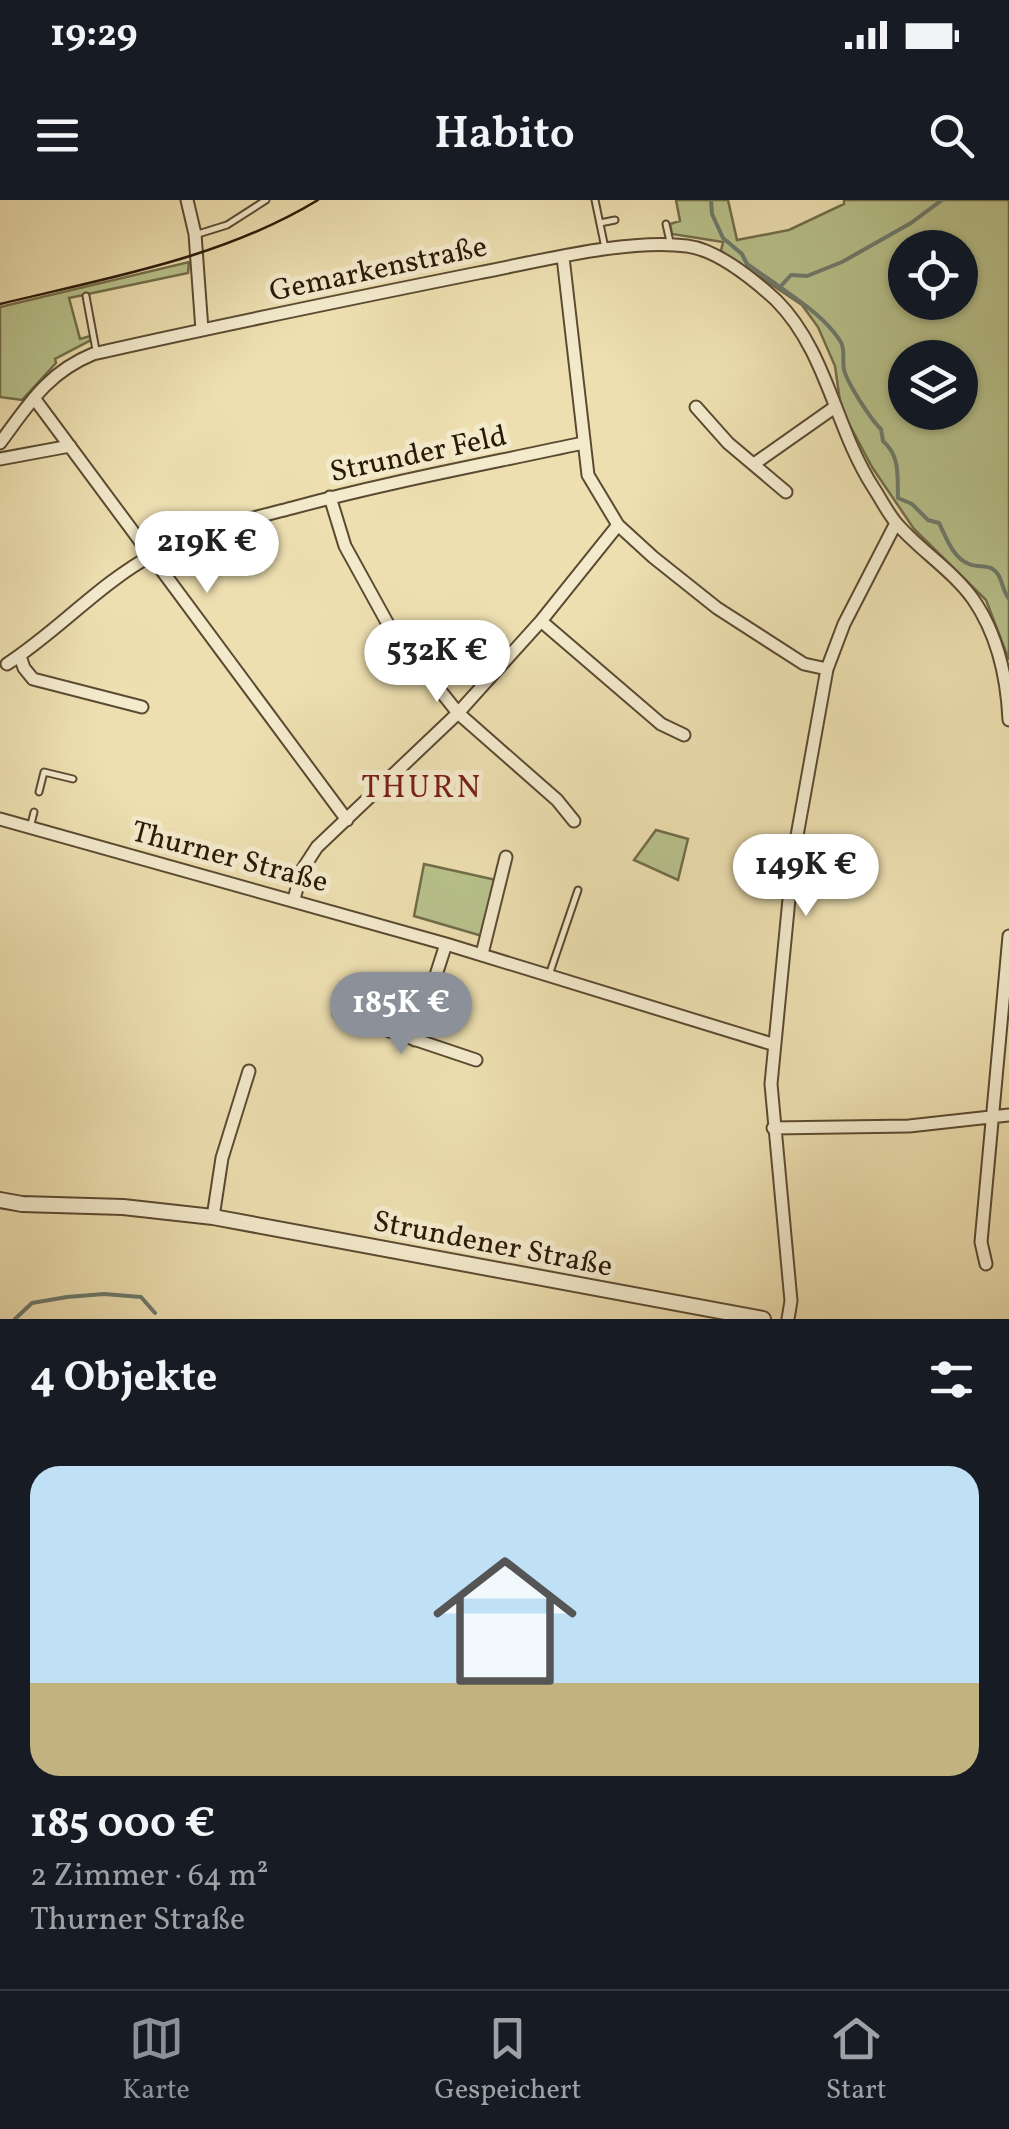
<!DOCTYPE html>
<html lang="de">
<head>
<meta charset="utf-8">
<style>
	:root { --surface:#171b24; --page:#242831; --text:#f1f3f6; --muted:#9ea1a6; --line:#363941; --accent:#8c9099 }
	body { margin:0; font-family:Vollkorn,serif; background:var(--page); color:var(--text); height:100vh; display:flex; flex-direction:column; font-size:38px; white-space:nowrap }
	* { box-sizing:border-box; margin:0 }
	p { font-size:32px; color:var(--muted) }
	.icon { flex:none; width:55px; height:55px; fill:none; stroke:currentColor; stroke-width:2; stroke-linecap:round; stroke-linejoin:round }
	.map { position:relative; height:1119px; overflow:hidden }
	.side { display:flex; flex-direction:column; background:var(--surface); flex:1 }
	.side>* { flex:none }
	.controls { position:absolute; left:888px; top:30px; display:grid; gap:20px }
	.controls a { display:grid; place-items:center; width:90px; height:90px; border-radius:50%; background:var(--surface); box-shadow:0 2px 8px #0004; font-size:50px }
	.price { position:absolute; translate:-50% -85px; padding:0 22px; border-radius:35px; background:#fff; color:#222; font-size:32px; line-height:65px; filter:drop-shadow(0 2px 5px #0008) }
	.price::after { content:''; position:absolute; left:50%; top:60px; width:30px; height:22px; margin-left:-15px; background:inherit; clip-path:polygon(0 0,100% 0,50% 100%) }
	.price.selected { background:var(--accent); color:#fff }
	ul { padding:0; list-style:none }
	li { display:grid; align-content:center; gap:20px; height:530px; padding:0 30px }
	li span { display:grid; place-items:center; height:310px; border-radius:30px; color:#555 }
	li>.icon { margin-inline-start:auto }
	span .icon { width:180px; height:180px; fill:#fffc; stroke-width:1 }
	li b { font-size:42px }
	h2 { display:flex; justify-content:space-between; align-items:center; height:120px; padding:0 30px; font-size:42px }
	.status { display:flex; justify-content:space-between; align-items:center; height:70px; padding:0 50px; background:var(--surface); direction:ltr }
	.status svg { height:28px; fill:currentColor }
	header { display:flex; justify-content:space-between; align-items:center; height:130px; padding:0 30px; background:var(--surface); font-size:45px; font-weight:600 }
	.menu { display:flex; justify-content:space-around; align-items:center; height:140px; border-top:2px solid var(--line); background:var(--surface); font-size:28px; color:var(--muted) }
	.menu a { display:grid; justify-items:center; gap:5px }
	.menu .selected { color:var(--accent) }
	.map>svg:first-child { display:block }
</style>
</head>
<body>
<div class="status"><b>19:29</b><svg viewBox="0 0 49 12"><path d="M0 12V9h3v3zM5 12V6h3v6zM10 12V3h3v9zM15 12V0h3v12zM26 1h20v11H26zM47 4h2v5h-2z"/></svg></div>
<header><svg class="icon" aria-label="menu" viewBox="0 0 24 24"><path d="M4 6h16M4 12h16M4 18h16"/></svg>Habito<svg class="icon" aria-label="search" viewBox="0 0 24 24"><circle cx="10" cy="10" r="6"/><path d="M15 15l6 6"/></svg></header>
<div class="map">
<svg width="1009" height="1119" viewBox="0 0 1009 1119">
	<rect width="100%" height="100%" fill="#eddfb0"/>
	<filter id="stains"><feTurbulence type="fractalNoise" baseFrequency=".002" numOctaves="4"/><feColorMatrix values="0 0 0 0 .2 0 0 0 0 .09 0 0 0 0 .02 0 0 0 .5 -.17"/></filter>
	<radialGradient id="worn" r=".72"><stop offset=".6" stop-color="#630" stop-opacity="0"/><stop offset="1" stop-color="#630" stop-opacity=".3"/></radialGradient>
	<!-- green -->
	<path fill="#b8c28c" stroke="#716d4a" stroke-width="2.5" fill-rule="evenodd" d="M676,0H728L737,40L789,30L844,4V0H1009V460L986,400L914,329L872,267L847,220L840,201L835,166L818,127L802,105L721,51L723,42L672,34L670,24L680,21ZM905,48H960V102H905ZM905,158H960V212H905Z
		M189,62L188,73L69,98L80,139L90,136L91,140L55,159L56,163L22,200L0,197V107Z
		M656,630L688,639L678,680L634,660Z
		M424,664L496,680L482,736L414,716Z"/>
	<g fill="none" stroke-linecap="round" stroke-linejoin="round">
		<!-- stream -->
		<path stroke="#6d7a6d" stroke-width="4" d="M711,0L712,14L723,38L742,54L747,64L780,87L791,75L807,76L842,62L911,23L942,0
			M780,87C801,102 824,117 839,139C846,148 842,160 844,170C848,184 871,220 881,229L883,241C901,257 897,277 898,298L912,304L928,320L939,323C946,337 953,358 969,364C980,369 991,362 999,376C1003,384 1003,391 1009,399
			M15,1119L32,1103L67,1097L104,1094L141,1097L155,1113"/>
		<defs>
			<path id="service" d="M595,0L605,48
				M600,23L615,20
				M666,24L670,42
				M198,34L227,25L266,0
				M86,96L96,150
				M39,592L44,572L73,579
				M31,624L34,612
				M549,775L578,690"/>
			<path id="minor" d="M187,0L195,34L202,130
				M563,57L588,275L618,325L653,357L717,408L804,464L827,469
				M34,198L347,620
				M696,207L728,243L786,292
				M0,243C29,204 47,173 93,154C220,125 349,99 478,73C537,62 628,38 687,46C718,50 753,79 776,100C827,151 835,228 873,287C881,299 888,314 898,325C921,351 953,371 973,399C998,435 1007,477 1009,520
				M0,259L70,246
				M754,264L835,207
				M330,297L345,346L389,426L458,513L557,600L574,621
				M541,421L661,524L684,535
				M20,456L24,468L33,479L142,507
				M7,464C58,431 100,383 154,354C196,331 246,320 292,308C388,282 486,264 583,243
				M0,619L446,744L772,844
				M294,699L302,670L317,647L458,513L541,421L618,325
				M482,754L506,657
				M339,814L476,860
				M415,840L446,744
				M773,928L909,926L1009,915
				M213,1017L222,958L249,871
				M986,1064L981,1042L1009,736
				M788,1119L791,1101L771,884L793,658L827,469L844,424L896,323"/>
			<path id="tertiary" d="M0,1000L22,1004L123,1007L213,1017L763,1119"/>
		</defs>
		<!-- service casing -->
		<use href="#service" stroke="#5b4a31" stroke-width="9"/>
		<!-- minor casing -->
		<use href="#minor" stroke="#5b4a31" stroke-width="15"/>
		<!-- tertiary casing -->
		<use href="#tertiary" stroke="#5b4a31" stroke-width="18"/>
		<!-- service -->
		<use href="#service" stroke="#f3eacc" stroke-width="5"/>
		<!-- minor -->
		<use href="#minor" stroke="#f3eacc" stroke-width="11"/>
		<!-- tertiary -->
		<use href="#tertiary" stroke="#f3eacc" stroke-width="14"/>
		<!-- tram -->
		<path stroke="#2a1807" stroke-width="2.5" d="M0,104C107,78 223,58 318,0"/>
	</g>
	<g text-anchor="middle" stroke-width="10" stroke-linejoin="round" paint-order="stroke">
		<!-- street labels -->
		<g font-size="30" fill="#2a1807" stroke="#f3eacc">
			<text transform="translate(378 68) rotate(-12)" y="10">Gemarkenstraße</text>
			<text transform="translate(418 253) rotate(-12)" y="10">Strunder Feld</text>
			<text transform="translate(230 656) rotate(15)" y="10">Thurner Straße</text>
			<text transform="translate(493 1043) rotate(11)" y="10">Strundener Straße</text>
		</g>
		<!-- neighbourhood labels -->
		<g font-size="32" letter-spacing="2.5" fill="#7a1f14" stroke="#f3eacc">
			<text x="422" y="597">THURN</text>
		</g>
	</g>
	<rect width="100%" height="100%" filter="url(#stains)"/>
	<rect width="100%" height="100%" fill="url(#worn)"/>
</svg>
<div class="controls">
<a><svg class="icon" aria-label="locate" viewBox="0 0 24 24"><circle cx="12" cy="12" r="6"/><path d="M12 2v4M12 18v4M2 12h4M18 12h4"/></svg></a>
<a><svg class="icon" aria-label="layers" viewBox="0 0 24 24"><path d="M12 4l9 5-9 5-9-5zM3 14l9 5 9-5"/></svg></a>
</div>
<b class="price" style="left:207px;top:396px">219K €</b>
<b class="price" style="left:437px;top:505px">532K €</b>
<b class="price" style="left:806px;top:719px">149K €</b>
<b class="price selected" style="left:401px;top:857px">185K €</b>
</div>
<section class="side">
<h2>4 Objekte<svg class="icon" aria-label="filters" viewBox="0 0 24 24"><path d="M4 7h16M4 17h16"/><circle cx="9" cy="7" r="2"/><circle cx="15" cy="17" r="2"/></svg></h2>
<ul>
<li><span style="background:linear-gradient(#bfe0f5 70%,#c2b280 0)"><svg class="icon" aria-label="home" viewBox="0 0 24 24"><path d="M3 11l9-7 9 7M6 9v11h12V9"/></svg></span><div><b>185 000 €</b><p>2 Zimmer · 64 m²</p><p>Thurner Straße</p></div></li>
</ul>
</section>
<nav class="menu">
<a class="selected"><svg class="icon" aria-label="map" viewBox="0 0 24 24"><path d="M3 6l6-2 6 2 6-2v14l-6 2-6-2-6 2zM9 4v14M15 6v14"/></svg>Karte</a>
<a><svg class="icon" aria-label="saved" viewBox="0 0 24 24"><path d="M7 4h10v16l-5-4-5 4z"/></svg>Gespeichert</a>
<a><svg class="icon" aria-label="home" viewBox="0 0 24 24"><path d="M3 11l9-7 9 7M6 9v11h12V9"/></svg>Start</a>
</nav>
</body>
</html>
